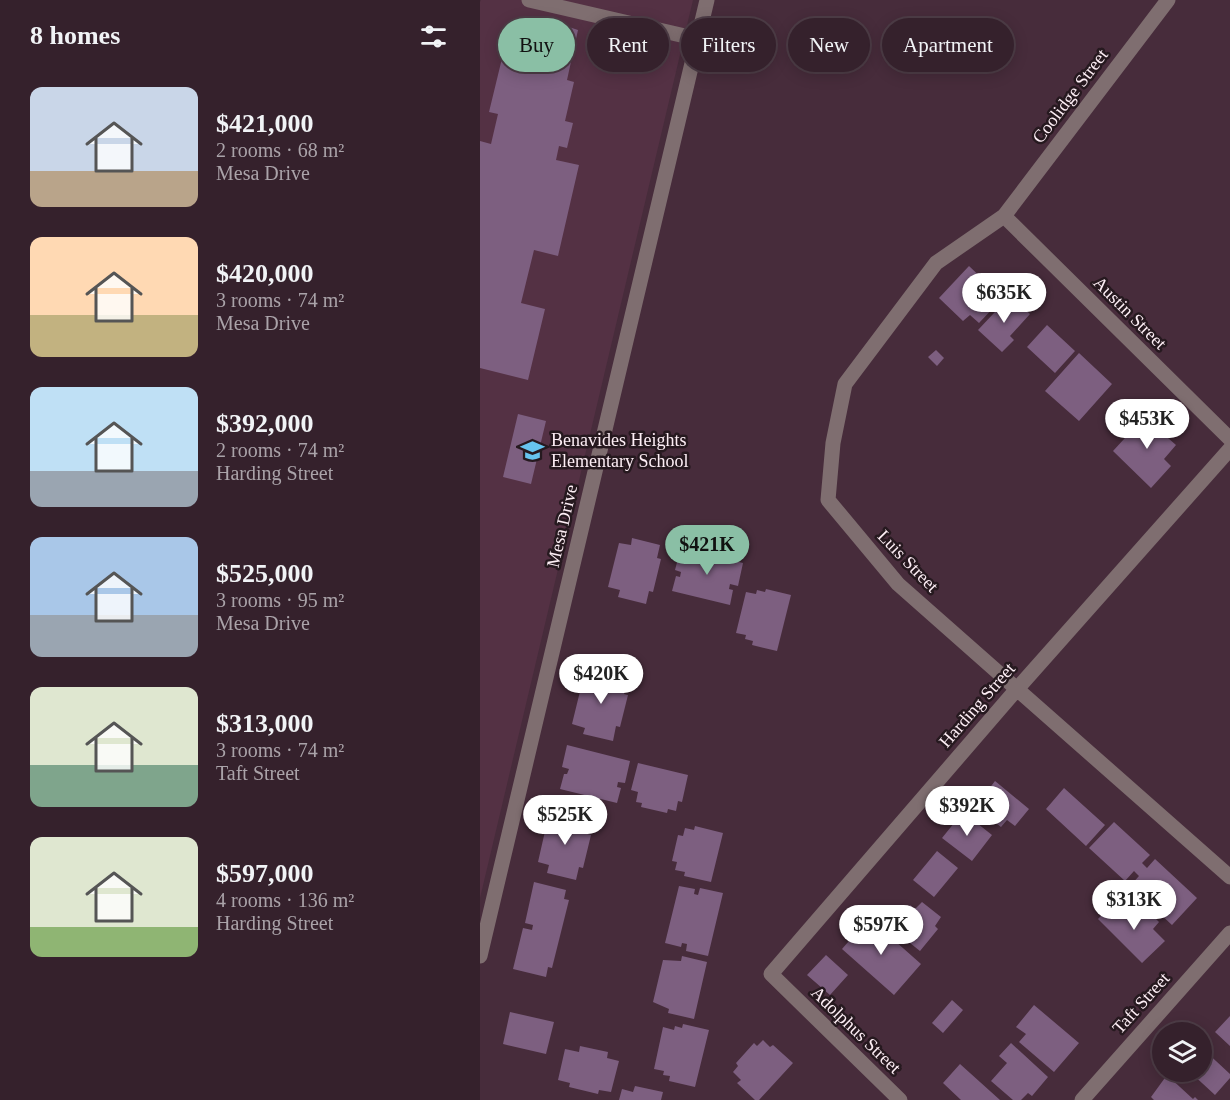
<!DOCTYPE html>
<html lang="en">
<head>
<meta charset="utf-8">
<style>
	:root { --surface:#35212c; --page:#402e38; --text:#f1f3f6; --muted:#aaa3a9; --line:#4f3e48; --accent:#8abfa5 }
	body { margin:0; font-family:Georgia,serif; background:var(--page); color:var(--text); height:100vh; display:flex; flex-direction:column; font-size:22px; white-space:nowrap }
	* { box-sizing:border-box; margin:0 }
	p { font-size:20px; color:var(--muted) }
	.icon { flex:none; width:33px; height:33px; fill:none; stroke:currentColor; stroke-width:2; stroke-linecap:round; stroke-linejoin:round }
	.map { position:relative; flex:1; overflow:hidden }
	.drawer { display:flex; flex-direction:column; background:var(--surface); width:480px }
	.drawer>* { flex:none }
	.banner { position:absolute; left:18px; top:18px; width:570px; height:54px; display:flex; gap:12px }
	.fabs { position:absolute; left:672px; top:1022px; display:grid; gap:12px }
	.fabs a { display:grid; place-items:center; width:60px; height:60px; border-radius:50%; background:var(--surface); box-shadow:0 3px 15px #0003,0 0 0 2px var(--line); font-size:30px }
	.price { position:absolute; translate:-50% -51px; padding:0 14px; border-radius:21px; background:#fff; color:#222; font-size:20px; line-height:39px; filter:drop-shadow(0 2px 3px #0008) }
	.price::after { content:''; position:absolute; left:50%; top:36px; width:18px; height:14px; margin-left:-9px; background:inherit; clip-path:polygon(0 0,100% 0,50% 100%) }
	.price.active { background:var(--accent); color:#111 }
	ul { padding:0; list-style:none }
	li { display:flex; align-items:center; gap:18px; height:150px; padding:0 30px }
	li span { display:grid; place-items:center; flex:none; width:168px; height:120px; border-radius:12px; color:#555 }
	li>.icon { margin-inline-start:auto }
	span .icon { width:72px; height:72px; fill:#fffc; stroke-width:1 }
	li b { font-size:26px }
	h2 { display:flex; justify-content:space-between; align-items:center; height:72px; padding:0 30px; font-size:26px }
	.chip { padding:0 21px; border-radius:27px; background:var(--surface); box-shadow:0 3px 15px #0003,0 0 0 2px var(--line); font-size:21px; line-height:54px }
	.chip.active { background:var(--accent); color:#111 }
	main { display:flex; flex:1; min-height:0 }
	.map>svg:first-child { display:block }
</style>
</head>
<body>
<main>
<section class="drawer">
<h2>8 homes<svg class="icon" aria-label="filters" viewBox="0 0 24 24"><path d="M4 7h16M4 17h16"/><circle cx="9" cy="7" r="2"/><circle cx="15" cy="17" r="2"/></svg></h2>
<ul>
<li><span style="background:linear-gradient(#c9d6e8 70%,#b9a48a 0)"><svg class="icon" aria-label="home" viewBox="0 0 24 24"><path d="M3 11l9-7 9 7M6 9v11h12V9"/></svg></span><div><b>$421,000</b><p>2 rooms · 68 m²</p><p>Mesa Drive</p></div></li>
<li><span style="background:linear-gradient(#ffd9b3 65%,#c2b280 0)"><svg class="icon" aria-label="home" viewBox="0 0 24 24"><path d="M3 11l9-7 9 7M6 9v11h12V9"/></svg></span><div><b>$420,000</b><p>3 rooms · 74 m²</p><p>Mesa Drive</p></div></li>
<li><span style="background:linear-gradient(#bfe0f5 70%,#9aa5b1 0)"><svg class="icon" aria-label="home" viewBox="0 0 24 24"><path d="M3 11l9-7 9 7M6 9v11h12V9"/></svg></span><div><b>$392,000</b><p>2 rooms · 74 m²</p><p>Harding Street</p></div></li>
<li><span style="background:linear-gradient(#a9c7e8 65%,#9aa5b1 0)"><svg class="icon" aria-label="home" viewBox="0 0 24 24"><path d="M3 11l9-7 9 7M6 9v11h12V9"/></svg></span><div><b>$525,000</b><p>3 rooms · 95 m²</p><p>Mesa Drive</p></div></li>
<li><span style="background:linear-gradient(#dfe7d0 65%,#7fa58c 0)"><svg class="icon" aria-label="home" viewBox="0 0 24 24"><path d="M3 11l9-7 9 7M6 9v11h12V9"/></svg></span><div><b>$313,000</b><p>3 rooms · 74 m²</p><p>Taft Street</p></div></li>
<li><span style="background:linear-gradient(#dfe7d0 75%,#8fb573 0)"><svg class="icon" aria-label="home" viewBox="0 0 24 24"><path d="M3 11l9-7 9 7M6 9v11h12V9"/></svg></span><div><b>$597,000</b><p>4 rooms · 136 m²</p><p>Harding Street</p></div></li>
</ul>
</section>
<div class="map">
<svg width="750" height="1100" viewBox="0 0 750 1100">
	<rect width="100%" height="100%" fill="#472c3b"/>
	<!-- built -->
	<path fill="#543144" d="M1,0H213L0,898V2Z"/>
	<!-- building -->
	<path fill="#7d5f80" d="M89,27L98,30L87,80L94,82L85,121L93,123L87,148L79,146L76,160L99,165L78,256L54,250L41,303L65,309L48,380L0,368V141L11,144L18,114L9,112L25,46L53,52L57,38L72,41L69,56L81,59Z
		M489,266L509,285L502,292L516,305L499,323L490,315L483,321L459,298Z
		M530,296L550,314L530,336L534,340L522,352L498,330Z
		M567,325L595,351L575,373L547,347Z
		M456,350L464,358L457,366L448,357Z
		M599,353L632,384L599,421L565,391Z
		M668,413L691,435L688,438L696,445L684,459L691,466L671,488L633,451Z
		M38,414L66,421L51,484L23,477Z
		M152,538L180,545L177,558L181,559L173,592L169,591L166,604L138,597L140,590L128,587L139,543L151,545Z
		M201,547L263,563L258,586L250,584L249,589L253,590L250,605L192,591L196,576L200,577L201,572L195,570Z
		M286,589L311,595L297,651L272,645L273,641L265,639L266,635L256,633L266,592L276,594L277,590L285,592Z
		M118,671L148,679L144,694L148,695L140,727L136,726L133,741L103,734L105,728L92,724L104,675L117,678Z
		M87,745L150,761L145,783L138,782L137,787L141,788L137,803L80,789L84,774H87L89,769L82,767Z
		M158,763L208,775L202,802L198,801L196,811L188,809L187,813L161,807L162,803L156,802L158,792L151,790Z
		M515,781L549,809L535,826L527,820L521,827L495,807Z
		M584,788L625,825L606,846L566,809Z
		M483,812L512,835L492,861L462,838Z
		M81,814L110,821L107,834L111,835L103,868L99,867L96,880L67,873L69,865L58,862L68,818L80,821Z
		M634,822L670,855L662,863L667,868L675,859L717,898L692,925L650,886L659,876L654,871L645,881L609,848Z
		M215,826L243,833L231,882L204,876L205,872L195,870L197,862L192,861L198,835L203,836L205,828L214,830Z
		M457,851L478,868L454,897L433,880Z
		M54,882L86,890L84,899L89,900L72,968L68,967L66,977L33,969L43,928L52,930L53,925L45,923Z
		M199,886L215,889L214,894L218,895L220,888L243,893L228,956L206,951L207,944L202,943L201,947L185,943Z
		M442,902L461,917L455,926L458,929L440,951L425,939L432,930L419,919L430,905L435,909Z
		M634,902L652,919L663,906L679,922L673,929L685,941L662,963L618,919Z
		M389,918L441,964L414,995L362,949Z
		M346,955L368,975L350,995L327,975Z
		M202,956L227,962L214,1019L188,1013L189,1009L173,1002L183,960L201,961Z
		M472,1000L483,1010L463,1033L452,1023Z
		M554,1005L599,1043L574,1072L539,1042L546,1034L536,1027Z
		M30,1012L74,1022L66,1054L23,1044Z
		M750,1016V1046L735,1032Z
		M203,1024L229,1030L215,1087L189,1081L190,1076L183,1075L184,1071L174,1069L183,1027L194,1030L195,1026L202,1028Z
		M283,1040L290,1047L293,1045L313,1063L279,1100H275L257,1083L261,1080L253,1072L258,1066L256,1063L274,1043L277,1046Z
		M531,1043L568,1077L552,1096L548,1093L541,1100H533L511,1081L527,1063L519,1056Z
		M100,1046L128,1052L127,1058L139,1061L131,1092L119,1090L118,1094L89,1087L90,1083L78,1080L85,1049L99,1052Z
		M722,1048L750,1074V1078L735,1095L709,1071H722Z
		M480,1064L520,1100H481L463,1083Z
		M687,1075L713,1099L715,1097L718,1100H674L671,1097Z
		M155,1086L183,1092L181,1100H139L142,1089L153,1092Z"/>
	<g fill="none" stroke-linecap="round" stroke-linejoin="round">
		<!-- minor -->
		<path stroke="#7f6e70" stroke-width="15" d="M49,0L218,39
			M688,0L524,216L456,263L365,384L353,443L348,500L418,584L750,877
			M524,216L750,439
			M0,956L227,0
			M420,1100L291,974L537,689L750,449
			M602,1100L750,933"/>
	</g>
	<!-- icons -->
	<defs>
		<symbol id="school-bare" viewBox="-9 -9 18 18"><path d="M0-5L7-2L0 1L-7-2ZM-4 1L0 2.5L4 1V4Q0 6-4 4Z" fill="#67c4ef" stroke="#26191f" stroke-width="2.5" paint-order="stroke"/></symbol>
	</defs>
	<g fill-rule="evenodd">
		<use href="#school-bare" x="36" y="434" width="33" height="33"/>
	</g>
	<g text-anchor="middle" stroke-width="5" stroke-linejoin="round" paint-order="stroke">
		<!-- street labels -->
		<g font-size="18" fill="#fdeef5" stroke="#26191f">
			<text transform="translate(590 96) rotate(-53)" y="6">Coolidge Street</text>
			<text transform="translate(650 313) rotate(45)" y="6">Austin Street</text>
			<text transform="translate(82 526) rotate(-77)" y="6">Mesa Drive</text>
			<text transform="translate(428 561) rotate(46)" y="6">Luis Street</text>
			<text transform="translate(497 705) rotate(-49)" y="6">Harding Street</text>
			<text transform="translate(661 1003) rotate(-48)" y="6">Taft Street</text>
			<text transform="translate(376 1030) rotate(44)" y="6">Adolphus Street</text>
		</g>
		<!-- poi labels -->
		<g font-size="18" fill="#fdeef5" stroke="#26191f" text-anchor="start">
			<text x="71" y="446">Benavides Heights<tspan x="71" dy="21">Elementary School</tspan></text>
		</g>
	</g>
</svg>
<div class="fabs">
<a><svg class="icon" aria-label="layers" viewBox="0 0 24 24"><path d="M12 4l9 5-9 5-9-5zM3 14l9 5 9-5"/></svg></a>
</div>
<b class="price" style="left:524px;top:324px">$635K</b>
<b class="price" style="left:667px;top:450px">$453K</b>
<b class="price active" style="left:227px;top:576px">$421K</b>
<b class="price" style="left:121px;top:705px">$420K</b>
<b class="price" style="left:487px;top:837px">$392K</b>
<b class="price" style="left:85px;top:846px">$525K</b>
<b class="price" style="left:654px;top:931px">$313K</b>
<b class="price" style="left:401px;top:956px">$597K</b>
<div class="banner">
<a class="chip active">Buy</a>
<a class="chip">Rent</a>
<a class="chip">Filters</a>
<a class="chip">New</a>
<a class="chip">Apartment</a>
</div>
</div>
</main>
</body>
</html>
